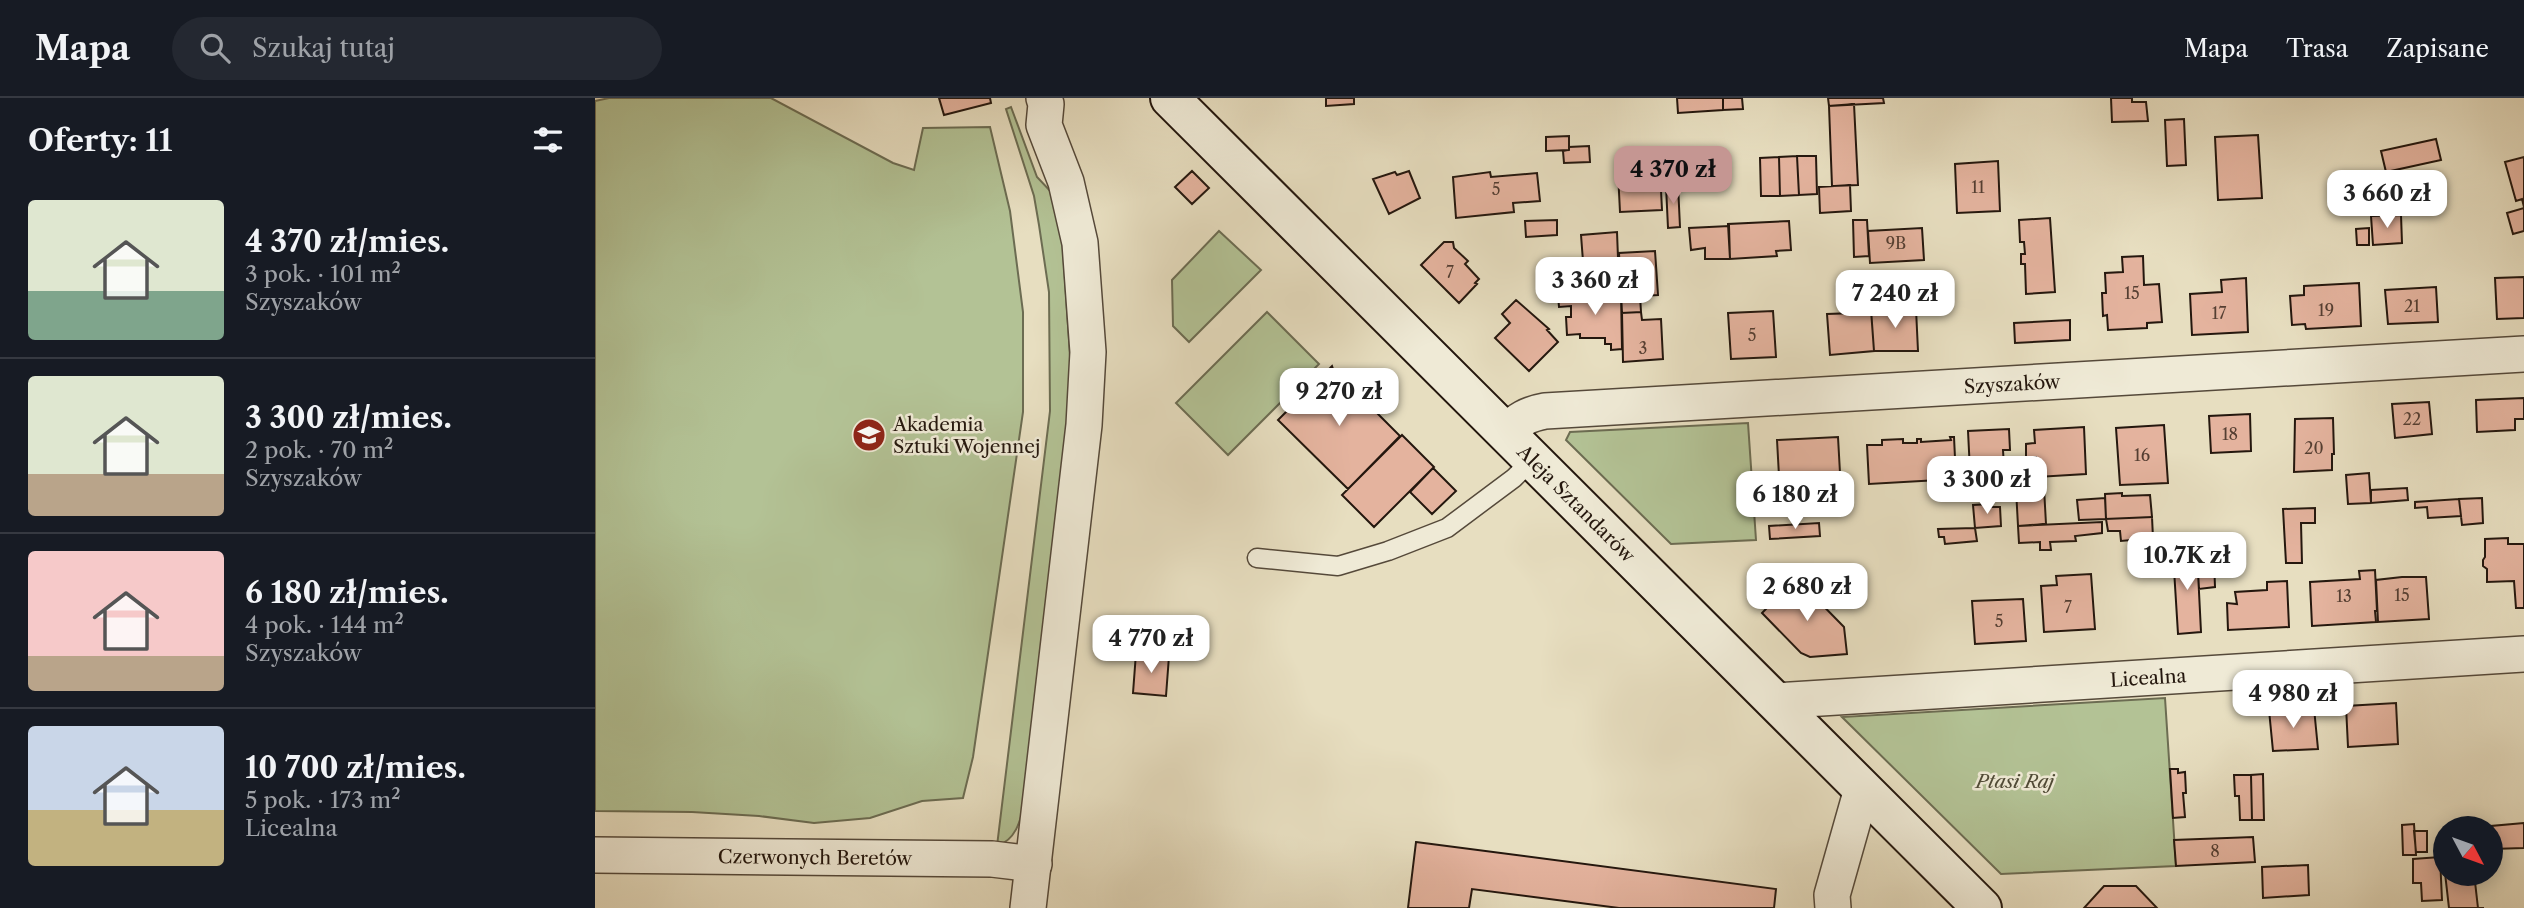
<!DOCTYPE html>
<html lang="pl">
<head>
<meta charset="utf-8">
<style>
	:root { --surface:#171b24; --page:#242831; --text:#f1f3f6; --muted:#9ea1a6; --line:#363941; --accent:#c59692 }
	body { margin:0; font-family:"Libre Caslon Text",serif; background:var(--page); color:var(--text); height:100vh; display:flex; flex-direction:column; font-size:26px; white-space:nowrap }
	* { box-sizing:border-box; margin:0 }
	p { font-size:23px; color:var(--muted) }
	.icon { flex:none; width:38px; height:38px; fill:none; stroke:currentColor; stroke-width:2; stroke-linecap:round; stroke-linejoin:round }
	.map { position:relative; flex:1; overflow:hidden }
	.side { display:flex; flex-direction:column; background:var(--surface); width:595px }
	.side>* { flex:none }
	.needle { width:46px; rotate:131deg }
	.tools { position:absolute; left:1838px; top:718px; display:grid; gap:14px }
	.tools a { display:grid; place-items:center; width:70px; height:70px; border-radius:50%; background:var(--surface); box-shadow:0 4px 18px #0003; font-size:35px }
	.price { position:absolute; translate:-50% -60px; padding:0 16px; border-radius:14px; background:#fff; color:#222; font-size:23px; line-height:46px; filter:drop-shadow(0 2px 4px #0008) }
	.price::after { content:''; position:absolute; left:50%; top:42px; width:21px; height:16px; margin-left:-10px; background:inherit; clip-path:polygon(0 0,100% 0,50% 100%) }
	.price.selected { background:var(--accent); color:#111 }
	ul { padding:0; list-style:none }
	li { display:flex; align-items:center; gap:21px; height:175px; padding:0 28px }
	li+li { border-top:2px solid var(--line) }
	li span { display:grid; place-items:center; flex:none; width:196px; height:140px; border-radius:7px; color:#555 }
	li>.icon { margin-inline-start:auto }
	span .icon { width:84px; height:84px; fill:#fffc; stroke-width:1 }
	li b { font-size:30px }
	h2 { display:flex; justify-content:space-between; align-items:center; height:84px; padding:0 28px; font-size:30px }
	header { display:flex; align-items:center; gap:42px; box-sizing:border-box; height:98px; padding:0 35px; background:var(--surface); border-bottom:2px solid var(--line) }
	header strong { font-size:33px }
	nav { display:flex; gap:38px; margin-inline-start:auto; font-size:24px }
	.search { width:490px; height:63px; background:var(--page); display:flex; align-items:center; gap:18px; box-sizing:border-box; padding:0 24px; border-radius:38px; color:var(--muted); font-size:26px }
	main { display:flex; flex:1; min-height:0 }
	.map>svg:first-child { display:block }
</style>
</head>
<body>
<header>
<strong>Mapa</strong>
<div class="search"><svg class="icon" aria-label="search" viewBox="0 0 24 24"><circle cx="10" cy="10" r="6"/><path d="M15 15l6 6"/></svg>Szukaj tutaj</div>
<nav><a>Mapa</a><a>Trasa</a><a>Zapisane</a></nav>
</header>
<main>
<section class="side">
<h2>Oferty: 11<svg class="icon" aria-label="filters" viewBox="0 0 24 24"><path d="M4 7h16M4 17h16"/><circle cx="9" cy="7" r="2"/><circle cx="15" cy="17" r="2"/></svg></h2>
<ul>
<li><span style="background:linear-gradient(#dfe7d0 65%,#7fa58c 0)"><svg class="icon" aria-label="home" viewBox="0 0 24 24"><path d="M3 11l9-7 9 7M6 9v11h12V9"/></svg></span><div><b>4 370 zł/mies.</b><p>3 pok. · 101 m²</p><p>Szyszaków</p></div></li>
<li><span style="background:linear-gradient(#dfe7d0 70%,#b9a48a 0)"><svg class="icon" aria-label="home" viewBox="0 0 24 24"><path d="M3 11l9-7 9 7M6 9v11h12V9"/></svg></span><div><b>3 300 zł/mies.</b><p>2 pok. · 70 m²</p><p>Szyszaków</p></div></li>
<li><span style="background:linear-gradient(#f6c9c9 75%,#b9a48a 0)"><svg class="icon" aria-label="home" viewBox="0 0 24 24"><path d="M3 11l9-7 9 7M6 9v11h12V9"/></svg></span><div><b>6 180 zł/mies.</b><p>4 pok. · 144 m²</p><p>Szyszaków</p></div></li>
<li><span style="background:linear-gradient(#c9d6e8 60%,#c2b280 0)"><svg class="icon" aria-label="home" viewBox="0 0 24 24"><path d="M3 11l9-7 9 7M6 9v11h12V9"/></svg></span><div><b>10 700 zł/mies.</b><p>5 pok. · 173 m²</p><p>Licealna</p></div></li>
</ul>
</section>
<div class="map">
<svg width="1929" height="810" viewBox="0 0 1929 810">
	<rect width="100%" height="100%" fill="#e7dec0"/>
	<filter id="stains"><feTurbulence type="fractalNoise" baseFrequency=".00286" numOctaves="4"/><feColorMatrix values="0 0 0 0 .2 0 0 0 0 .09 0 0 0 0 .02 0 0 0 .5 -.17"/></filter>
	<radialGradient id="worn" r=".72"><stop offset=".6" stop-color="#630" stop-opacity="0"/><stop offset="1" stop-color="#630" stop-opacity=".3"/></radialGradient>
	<!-- green -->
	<path fill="#b3c295" stroke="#6c6c52" stroke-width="2" d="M14,0H176L298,65L319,72L328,30L395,29L415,113L428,214V314L378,659L368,700L327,703L275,720L219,725L164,718L97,714L0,713V3Z
		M416,9L442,79L459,97L467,137L476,273L473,327L431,700C426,719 423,741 402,748L455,313L454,194L444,127L439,98L411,11Z
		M624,133L666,172L594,244L578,228L577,182Z
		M672,214L724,266L633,357L581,305Z
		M1153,325L1161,442L1076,446L971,342L975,334Z
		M1570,600L1581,768L1406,776L1247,619Z"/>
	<!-- building -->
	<path fill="#e4b39e" stroke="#24170e" stroke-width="2" d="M344,0H395L396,5L349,17Z
		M731,0H759V6L731,8Z
		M1082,0H1128V12L1083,15Z
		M1128,0H1147L1148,11L1128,12Z
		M1233,0H1288L1289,5L1234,8Z
		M1516,0H1537V4H1551L1553,23L1517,24Z
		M1259,6L1263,87L1237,88L1234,8Z
		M1589,21L1591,67L1572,68L1570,22Z
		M1663,37L1667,100L1623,102L1620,39Z
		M974,38V52L951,53V39Z
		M1841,41L1846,62L1791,74L1786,53Z
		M994,48L995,64L969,65L968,53L974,52V49Z
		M1202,58L1204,97L1185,98L1184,59Z
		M1202,58H1221L1222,96L1204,97Z
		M1184,59L1185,98H1166L1165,60Z
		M1929,59V109L1927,101L1921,103L1910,64Z
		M1403,63L1405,113L1362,115L1360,66Z
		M1065,72L1067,112L1025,114L1023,74Z
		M597,73L614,90L597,106L580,89Z
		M814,73L825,100L794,116L778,81L800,74L802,77Z
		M895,74L896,79L942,75L945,103L918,105L919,114L861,120L858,79Z
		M1083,87L1085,129L1073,130L1071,88Z
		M1255,87L1256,113L1225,115L1224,89Z
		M1929,110V133L1918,136L1912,115Z
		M1806,117L1807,145L1778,147L1776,118Z
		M1455,120L1460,194L1431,196L1430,166H1426V156H1430L1429,144H1425L1424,122Z
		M962,122V137L931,139L930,123Z
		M1258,122H1272L1274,158L1259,159Z
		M1194,123L1196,152L1181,153L1182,158L1135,161L1133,126Z
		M1134,128L1135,161H1110V150L1096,152L1094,130Z
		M1327,130L1329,162L1275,165L1273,133Z
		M1774,130V147H1762L1761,131Z
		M1022,134L1023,160L988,163L986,137Z
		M849,144H858L859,150L873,163L870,166L884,181L880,185L882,186L864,205L826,167Z
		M1060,153L1063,197L1045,198L1046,214L1027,215L1024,155Z
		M1548,158L1549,187L1564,186L1567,224L1552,225V230L1513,232L1512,217L1508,218L1507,195H1511L1510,175L1528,174L1527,159Z
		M1929,179V220L1902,221L1900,180Z
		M1651,180L1653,234L1597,237L1595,196L1627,194L1626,182Z
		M1764,185L1766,228L1711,231L1710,226L1697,227L1695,198L1709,197V188Z
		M1841,189L1843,224L1793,226L1790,192Z
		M1026,194L1027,251L1016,252V246H1010V240H985V236L972,237L971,219H976V208L964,209L963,197Z
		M921,202L954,231L952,232L963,244L934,273L900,240L915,225L907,216Z
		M1293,210V212L1321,211L1323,253H1279L1276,211Z
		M1260,212H1276L1279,253L1235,257L1232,216L1260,215Z
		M1178,213L1181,259L1136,261L1133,215Z
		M1046,214L1047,222L1066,221L1068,261L1028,264L1027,215Z
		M1475,222V242L1420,245L1419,225Z
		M737,268L738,271L805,338L753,391L683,322Z
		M1929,300V321H1920V332L1882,334L1881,302Z
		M1834,304L1837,336L1800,340L1797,306Z
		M1655,316L1656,353L1616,355L1614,318Z
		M1738,320L1739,356H1737V372L1699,374L1700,321Z
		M1569,327L1573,385L1525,387L1521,330Z
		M1489,329L1491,376L1442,379L1441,359H1431V346L1440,345L1439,332Z
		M1414,331L1415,352H1408L1410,386L1397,387L1396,372L1375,373L1373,333Z
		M807,337L839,369L779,429L747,397Z
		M1243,339L1245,375L1184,378L1182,342Z
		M1355,339H1359L1361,381L1274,386L1272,347H1287V342L1308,341V345H1322V341H1326V344L1356,342Z
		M838,370L861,393L837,416L815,394Z
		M1774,375L1776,405L1753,406L1751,377Z
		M1449,390L1451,426L1423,428L1421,391Z
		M1812,390L1813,402L1776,405V392Z
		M1527,395V398L1555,397L1557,419L1511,421L1510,396Z
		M1510,400L1511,421L1484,422L1482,402Z
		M1887,400L1888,425L1867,427L1864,401Z
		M1864,401L1866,418L1833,420L1832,409L1820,410V404Z
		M1395,406L1396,409H1405L1406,428L1380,430L1378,407Z
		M1720,410V425H1706L1707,465H1691L1688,411Z
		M1557,419L1558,440L1526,443L1525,433H1513L1511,421Z
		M1507,424V435L1480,438L1481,443L1455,444L1456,452H1445V444L1424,445L1423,428Z
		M1224,425L1225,438L1175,441L1174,428Z
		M1380,430L1382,443L1350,446L1349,439H1344L1343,431Z
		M1601,437L1602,454L1578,455V438Z
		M1621,440L1623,461H1619L1620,489L1604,491L1601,442Z
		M1913,440V446H1929V510H1921L1919,483L1892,484V471L1888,468V462L1890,459V441Z
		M1602,454L1606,534L1583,536L1578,455Z
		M1780,472L1782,513H1780L1781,524L1717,528L1715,484L1765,481L1764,473Z
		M1496,476L1500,531L1449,534L1446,488L1462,487L1461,478Z
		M1807,479H1831L1834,521L1783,524L1781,482Z
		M1201,480L1249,529L1252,556L1215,559L1206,555L1167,515Z
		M1692,483L1694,529L1633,532L1632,505L1642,506L1640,494L1672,492V484Z
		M1428,501L1431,543L1380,546L1377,503Z
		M541,555L574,558L571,598L538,595Z
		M1801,605L1803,646L1753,649L1751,608Z
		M1719,610L1723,651L1678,653L1674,612Z
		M1575,671H1583V675L1590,674L1591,695H1588L1590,719L1578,720Z
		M1668,676L1669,722H1657L1656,677Z
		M1639,677H1656L1657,722H1645L1644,698H1640Z
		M1929,725V750L1897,751L1896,728Z
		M1819,726L1821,757H1808L1807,727Z
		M1819,733H1832V754H1821Z
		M1658,739L1660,764L1581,768L1579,742Z
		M821,744L1181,791L1179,810H1024L877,791L874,810H813Z
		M1845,759L1847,802L1827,803L1826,785H1818V761Z
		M1713,767L1714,797L1668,800L1667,769Z
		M1850,775H1879L1883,810H1889H1854Z
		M1509,788H1541L1562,810H1489Z"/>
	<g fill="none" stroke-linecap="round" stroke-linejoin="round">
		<defs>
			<path id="lane" d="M662,460L743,468L793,453L852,430L919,380L938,361"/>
			<g id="street">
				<path id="s1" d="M911,334C923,322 933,316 950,313L1929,256"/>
				<path id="s2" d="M1178,603L1929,556"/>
				<path id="s3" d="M0,757L397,761L439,766"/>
				<path d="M433,810L489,327L493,254L485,145L471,84L449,27L451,6L449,0"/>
				<path d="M1238,810L1237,797L1267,691"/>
			</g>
			<g id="secondary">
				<path id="s4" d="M575,0L1387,810"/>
			</g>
		</defs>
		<!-- lane casing -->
		<use href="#lane" stroke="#55493a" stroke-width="21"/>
		<!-- street casing -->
		<use href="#street" stroke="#55493a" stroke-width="38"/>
		<!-- secondary casing -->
		<use href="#secondary" stroke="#24170e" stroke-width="42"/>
		<!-- lane -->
		<use href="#lane" stroke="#efead6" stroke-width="18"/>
		<!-- street -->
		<use href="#street" stroke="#efead6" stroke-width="35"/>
		<!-- secondary -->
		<use href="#secondary" stroke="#efead6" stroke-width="38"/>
	</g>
	<!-- icons -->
	<defs>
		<symbol id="university-disc" viewBox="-11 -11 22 22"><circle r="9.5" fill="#8f2418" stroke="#efead6"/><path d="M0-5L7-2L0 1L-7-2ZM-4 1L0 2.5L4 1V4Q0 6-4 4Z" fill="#fff"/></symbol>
	</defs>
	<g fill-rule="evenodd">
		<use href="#university-disc" x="255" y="318" width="38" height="38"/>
	</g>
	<g text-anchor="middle" stroke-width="5" stroke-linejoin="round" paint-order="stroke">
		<!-- number labels -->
		<g font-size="16" fill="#543e32">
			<text x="1383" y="95">11</text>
			<text x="901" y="97">5</text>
			<text x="1301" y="151">9B</text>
			<text x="855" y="180">7</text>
			<text x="1537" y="201">15</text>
			<text x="1817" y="214">21</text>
			<text x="1731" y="218">19</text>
			<text x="1624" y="221">17</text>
			<text x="1157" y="243">5</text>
			<text x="1048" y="256">3</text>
			<text x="1817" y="327">22</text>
			<text x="1635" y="342">18</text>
			<text x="1719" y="356">20</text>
			<text x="1547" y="363">16</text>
			<text x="1807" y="503">15</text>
			<text x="1749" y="504">13</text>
			<text x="1473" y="515">7</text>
			<text x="1404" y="529">5</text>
			<text x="1620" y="759">8</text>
		</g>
		<!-- street labels -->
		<g font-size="19" fill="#24170e" stroke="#efead6">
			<text dy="7" stroke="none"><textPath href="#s1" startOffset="513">Szyszaków</textPath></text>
			<text dy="7" stroke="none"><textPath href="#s4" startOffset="574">Aleja Sztandarów</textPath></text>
			<text dy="7" stroke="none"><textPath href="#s2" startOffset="376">Licealna</textPath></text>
			<text dy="7" stroke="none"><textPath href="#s3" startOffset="220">Czerwonych Beretów</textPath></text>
		</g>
		<!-- poi labels -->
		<g font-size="19" fill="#24170e" stroke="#efead6" text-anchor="start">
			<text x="298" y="333">Akademia<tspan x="298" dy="22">Sztuki Wojennej</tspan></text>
		</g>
		<!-- park labels -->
		<g font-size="19" font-style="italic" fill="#4f4a36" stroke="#efead6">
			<text x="1420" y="690">Ptasi Raj</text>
		</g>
	</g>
	<rect width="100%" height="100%" filter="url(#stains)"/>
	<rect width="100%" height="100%" fill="url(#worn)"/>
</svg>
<div class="tools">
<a><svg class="needle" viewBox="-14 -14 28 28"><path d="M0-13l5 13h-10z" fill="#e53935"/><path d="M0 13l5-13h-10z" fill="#9ea1a6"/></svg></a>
</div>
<b class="price selected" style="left:1078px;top:108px">4 370 zł</b>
<b class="price" style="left:1792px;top:132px">3 660 zł</b>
<b class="price" style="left:1000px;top:219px">3 360 zł</b>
<b class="price" style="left:1300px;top:232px">7 240 zł</b>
<b class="price" style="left:744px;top:330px">9 270 zł</b>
<b class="price" style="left:1392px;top:418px">3 300 zł</b>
<b class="price" style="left:1200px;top:433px">6 180 zł</b>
<b class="price" style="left:1592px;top:494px">10.7K zł</b>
<b class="price" style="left:1212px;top:525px">2 680 zł</b>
<b class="price" style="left:556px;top:577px">4 770 zł</b>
<b class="price" style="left:1698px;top:632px">4 980 zł</b>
</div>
</main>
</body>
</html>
